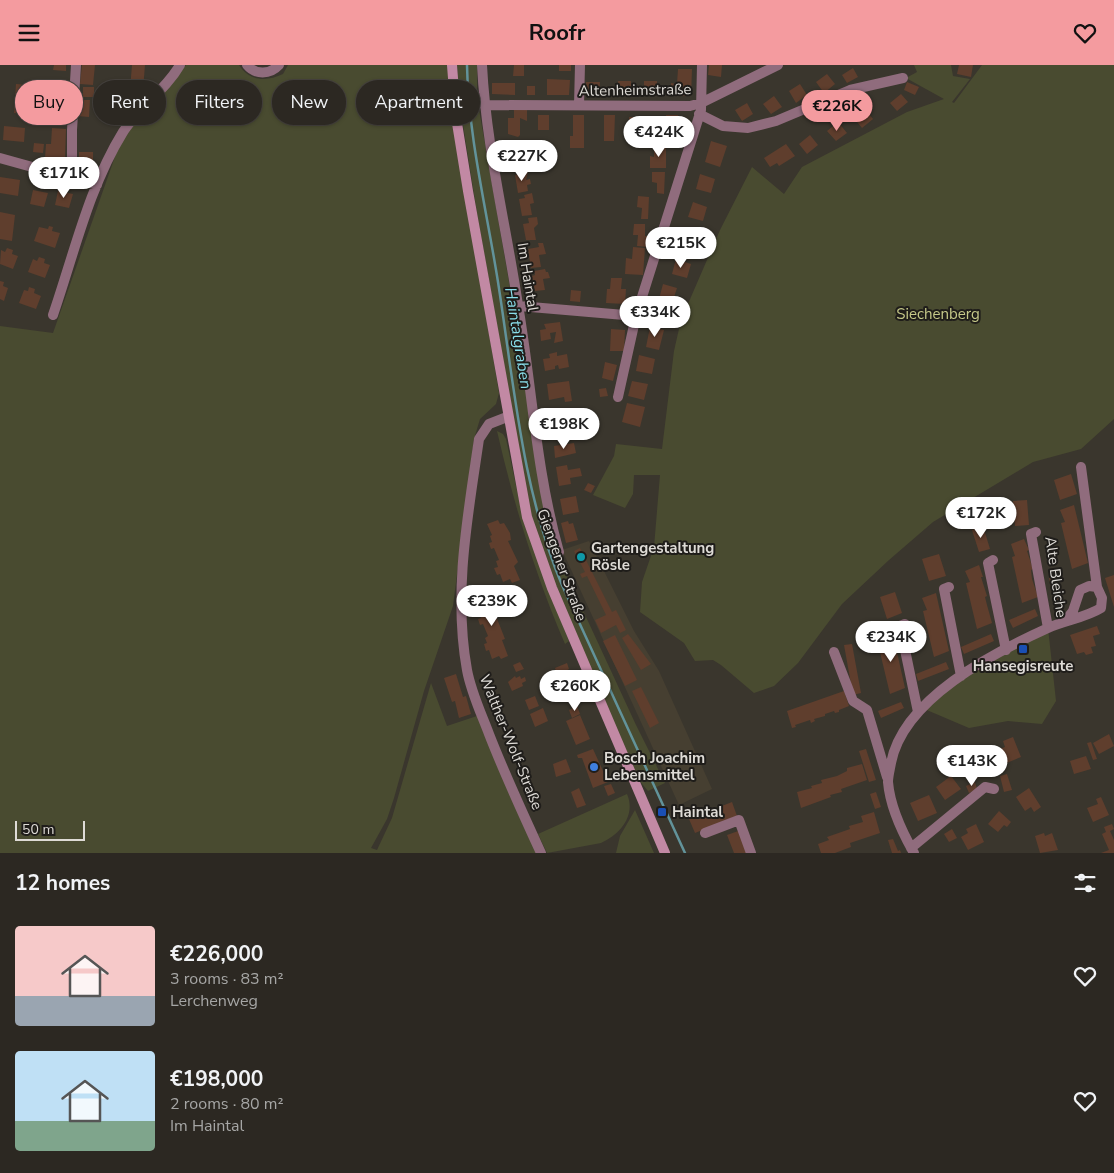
<!DOCTYPE html>
<html lang="en">
<head>
<meta charset="utf-8">
<style>
	:root { --surface:#2c2822; --page:#34302a; --text:#f1f3f6; --muted:#a6a6a5; --line:#484440; --accent:#f49b9f }
	body { margin:0; font-family:"Nunito Sans",sans-serif; background:var(--page); color:var(--text); height:100vh; display:flex; flex-direction:column; font-size:19px; white-space:nowrap }
	* { box-sizing:border-box; margin:0 }
	p { font-size:16px; color:var(--muted) }
	.icon { flex:none; width:28px; height:28px; fill:none; stroke:currentColor; stroke-width:2; stroke-linecap:round; stroke-linejoin:round }
	.map { position:relative; height:788px; overflow:hidden }
	.drawer { display:flex; flex-direction:column; background:var(--surface); flex:1 }
	.drawer>* { flex:none }
	.top-card { position:absolute; left:15px; top:15px; width:500px; height:45px; display:flex; gap:10px }
	.scale { position:absolute; left:15px; bottom:12px; width:70px; box-sizing:border-box; padding-left:5px; border:2px solid #dedbd6; border-top:0; font-size:14px; line-height:18px; white-space:nowrap; color:#dedbd6; -webkit-text-stroke:4px #1f1d1a; paint-order:stroke }
	.price { position:absolute; translate:-50% -42px; padding:0 11px; border-radius:18px; background:#fff; color:#222; font-size:16px; line-height:32px; filter:drop-shadow(0 1px 2px #0008) }
	.price::after { content:''; position:absolute; left:50%; top:30px; width:15px; height:11px; margin-left:-8px; background:inherit; clip-path:polygon(0 0,100% 0,50% 100%) }
	.price.selected { background:var(--accent); color:#111 }
	ul { padding:0; list-style:none }
	li { display:flex; align-items:center; gap:15px; height:125px; padding:0 15px }
	li span { display:grid; place-items:center; flex:none; width:140px; height:100px; border-radius:5px; color:#555 }
	li>.icon { margin-inline-start:auto }
	span .icon { width:60px; height:60px; fill:#fffc; stroke-width:1 }
	li b { font-size:21px }
	h2 { display:flex; justify-content:space-between; align-items:center; height:60px; padding:0 15px; font-size:21px }
	.pill { padding:0 18px; border-radius:22px; background:var(--surface); box-shadow:0 1px 4px #0004,0 0 0 1px var(--line); font-size:18px; line-height:45px }
	.pill.selected { background:var(--accent); color:#111 }
	header { display:flex; justify-content:space-between; align-items:center; height:65px; padding:0 15px; background:var(--accent); color:#111; font-size:22px; font-weight:700 }
	.map>svg:first-child { display:block }
</style>
</head>
<body>
<header><svg class="icon" aria-label="menu" viewBox="0 0 24 24"><path d="M4 6h16M4 12h16M4 18h16"/></svg>Roofr<svg class="icon" aria-label="heart" viewBox="0 0 24 24"><path d="M12 20l-8-8c-3-5 5-10 8-4 3-6 11-1 8 4z"/></svg></header>
<div class="map">
<svg width="1114" height="788" viewBox="0 0 1114 788">
	<rect width="100%" height="100%" fill="#3a362d"/>
	<!-- built -->
	<path fill="#463f31" d="M589,476L634,566L659,606L712,724L679,740L562,485Z"/>
	<!-- green -->
	<path fill="#494b30" d="M186,0H239C249,16 266,17 283,9L288,0H448L453,53L499,328L496,339L480,354L474,374L453,541L424,626L394,733L387,754L371,783L377,785L392,753L431,618L447,661L477,651L537,788H0V261L53,268L117,86L133,59Z
		M457,0H477V33L556,487L636,660L665,718L648,726L638,714L551,512L532,457L477,148L460,41Z
		M914,0H951L953,11L970,14L952,37L954,38L982,0H1114V354L1081,384L1033,397L933,457L889,495L842,539L798,598L774,621L754,628L721,600L713,595L695,596L684,578L640,547L642,517L654,482L660,410H634L633,429L625,443L593,430L614,391L616,379L662,384L674,286L681,255L720,165L752,102L784,129L802,102L907,47L944,34L906,13L917,7Z
		M497,366L503,369L506,374L524,458L567,571L569,576L565,579C535,509 514,440 497,366Z
		M1048,563L1056,636L1042,659L1008,656L969,663L922,643L944,624Z
		M627,729C636,750 621,769 601,778L547,788L538,769Z
		M635,745L654,788H616L620,771Z"/>
	<g fill="none" stroke-linecap="round" stroke-linejoin="round">
		<!-- stream -->
		<path stroke="#62939a" stroke-width="2.5" d="M467,0C468,70 487,147 498,217C514,319 522,425 562,520L685,788"/>
	</g>
	<!-- building -->
	<path fill="#5f3e2d" d="M54,0H66V6L53,5Z
		M82,0H95L93,20L80,19Z
		M132,0H145L143,25L130,24Z
		M514,0H524V11H513Z
		M559,0H571V6H559Z
		M709,0H722L721,12L708,10Z
		M959,0H973L971,12L957,9Z
		M853,3L858,12L847,18L842,10Z
		M678,4H692L691,31L670,30L671,18L677,19Z
		M827,9L835,19L824,28L816,17Z
		M547,14L570,15L569,30H547Z
		M618,16H631V31L618,30Z
		M644,16H657V30H644Z
		M586,17H600L599,31H586Z
		M907,17L919,22L915,30L904,25Z
		M492,18H515V30L492,29Z
		M16,19L28,20L26,49L14,48Z
		M800,19L807,30L796,38L789,26Z
		M527,21H535V30H527Z
		M83,22H94V32H83Z
		M51,26L64,27L63,42L50,41Z
		M901,29L908,37L897,46L890,38Z
		M774,31L782,42L771,49L763,39Z
		M76,35H90L89,52L77,51Z
		M747,38L753,49L742,56L735,45Z
		M864,43L873,54L862,63L853,52Z
		M514,45H527V56L520,53V70L518,72L508,69V53H514Z
		M538,50H549V65H538Z
		M573,50H584V83H570V71H573Z
		M604,50H615L614,76H604Z
		M666,50H678L677,71H660V60H666Z
		M629,52H645V67H629Z
		M838,57L847,68L836,76L827,66Z
		M4,61L25,63L24,77L3,75Z
		M52,63L66,64L65,94L45,93L46,79H51Z
		M810,70L818,80L807,89L799,79Z
		M506,75L508,83L500,85L498,76Z
		M711,76L727,81L720,102L705,97Z
		M34,78L44,79L43,88L33,87Z
		M515,79H520L524,100L514,102L512,91L517,90Z
		M786,79L795,91L779,101L777,98L770,102L764,93Z
		M654,81L666,82V103H650V91L654,92Z
		M79,87H93V101H79Z
		M528,107L526,115L530,114L531,119L527,120L528,126L518,128L515,110Z
		M652,107H665L664,129L657,128V118L652,117Z
		M700,109L715,114L711,128L696,124Z
		M0,112L20,115L18,131L0,128Z
		M33,125L48,128L44,142L30,139Z
		M58,126L73,129L69,143L55,140Z
		M532,128L534,138L530,139L532,150L522,151L519,134L525,133L524,130Z
		M638,131L649,132L648,154H641L642,143L637,142Z
		M693,137L707,142L703,156L688,152Z
		M0,147L15,150L12,176L0,174Z
		M537,152L538,159L534,163L536,175H526L523,159L529,158L528,153Z
		M634,159H645V171H649L648,182L637,181L638,170H633Z
		M49,161L53,162L52,166L60,168L55,183L34,176L39,162L48,164Z
		M683,165L697,170L693,185L678,180Z
		M538,178H543L546,189L539,190L541,202L531,203L528,184L539,182Z
		M633,182L645,183L643,210L625,209L626,193L632,194Z
		M7,183L13,185L12,189L18,191L13,204L0,199L1,185L5,187Z
		M39,192L45,194L44,198L50,200L45,213L28,207L33,194L37,196Z
		M676,194L691,199L687,213L672,209Z
		M545,204L546,207H548L550,213L543,214L545,225L535,226L532,211L535,210L534,206Z
		M611,213H622L621,224H626L625,239L606,238L607,224H610Z
		M0,216L4,217L3,221L8,223L4,236L0,234Z
		M663,219L677,223L672,238L659,234Z
		M29,222L35,224L34,228L41,231L36,244L19,238L24,225L28,226Z
		M571,225L581,226L580,237L570,236Z
		M560,257L563,276L554,278L556,267L550,268L551,274L541,276L540,265L546,264L544,259Z
		M650,262L664,265L659,285L646,282Z
		M611,264L625,265L624,286H610Z
		M557,287V291L567,289L569,302L559,304L558,300L555,301V304L545,306L543,294L550,293L549,289Z
		M639,290L655,294L652,309L636,306Z
		M605,297L617,300L613,316L602,313Z
		M569,316L572,336L565,337L564,332L549,335L547,319Z
		M632,316L648,319L644,335L628,331Z
		M606,323L608,331L600,332L599,324Z
		M627,338L645,342L640,362L622,357Z
		M572,346L573,356L562,358L563,361L553,363L551,351Z
		M574,378L576,388L555,393L554,381Z
		M567,400L568,405L580,403L582,411L570,413L571,419L559,421L556,402Z
		M1071,409L1077,429L1060,435L1054,415Z
		M588,418L595,421L591,428L584,425Z
		M576,431L579,447L563,450L560,434Z
		M1027,435L1029,460L1015,461L1013,436Z
		M1074,440L1088,498L1072,504L1061,458L1065,457L1060,445Z
		M498,455L500,459L504,458L510,468L511,475L508,476L518,497L514,501L520,515L512,518L510,514L503,517L500,509L497,510L494,503L498,502L496,496L499,495L494,483L491,484L489,478L492,477L490,471L492,470L487,459Z
		M568,456L569,459L573,458L578,475L566,478L561,458Z
		M983,461L990,484L979,487L972,465Z
		M1024,474L1029,485L1027,486L1033,504L1031,505L1032,514L1038,532L1022,538L1012,492L1015,491L1011,479Z
		M580,483L612,547L616,545L626,565L620,568L616,560L601,568L595,555L606,550L587,511L582,513L580,509L585,507L574,486Z
		M939,489L946,511L929,516L922,494Z
		M979,500L983,512H981L987,531L985,532L987,540L992,558L977,564L966,518L970,517L965,506Z
		M1114,510V542L1105,513Z
		M1054,512L1060,540L1055,541L1049,513Z
		M895,527L902,548L887,554L880,532Z
		M936,528L949,586L934,592L923,546L927,545L922,533Z
		M488,529L490,534L494,532L501,549L496,551L505,574L502,575L508,591L501,594L499,591L492,594L489,585L486,586L484,579L487,578L485,573L488,571L483,559L480,560L478,554L481,553L479,547L481,546L476,534Z
		M1035,544L1038,551L1013,563L1009,555Z
		M1097,561L1100,569L1093,571L1096,581L1091,582L1093,588L1086,590L1084,587L1077,589L1070,570Z
		M892,565L905,623L890,629L879,583L883,582L878,571Z
		M628,569L651,599L641,605L622,573Z
		M991,569L994,576L964,589L961,582Z
		M615,570L637,615L625,621L603,576Z
		M852,579L861,628L853,630L844,580Z
		M520,597L524,604L516,607L513,600Z
		M946,597L949,604L918,616L916,609Z
		M567,598L569,604L566,606L567,608L558,611L555,603Z
		M456,609L463,632L466,631L471,649L459,653L455,636L452,637L444,613Z
		M515,611L516,613L520,611L521,614L525,612L526,616L522,618L523,621L512,626L508,617Z
		M557,612L565,631L554,635L547,617Z
		M641,622L659,658L650,663L632,626Z
		M844,626L849,641L839,645V647L835,648L834,646L825,649V651L814,654L815,656L811,658L810,655L795,660L796,662L792,663L787,646Z
		M535,631L539,641L529,645L525,635Z
		M901,637L904,643L881,653L878,646Z
		M577,641L580,649L572,653L569,645Z
		M543,643L548,656L535,662L530,649Z
		M580,650L590,674L576,680L566,656Z
		M1109,669L1114,681L1099,689L1093,678Z
		M1013,672L1021,692L1002,700L997,685L1005,682L1003,676Z
		M1091,677L1097,694L1093,695L1087,678Z
		M593,684L608,717L593,723L582,693H578L577,690Z
		M866,684L876,715L869,717L859,686Z
		M980,691L989,705L973,716L964,701Z
		M1086,691L1091,704L1074,709L1070,696Z
		M566,694L571,707L556,712L553,699Z
		M862,699L867,715L841,724L842,727L830,730L831,732L801,743L797,727L812,723L811,721L822,718L821,715L837,711L847,706V703Z
		M1007,709L1012,725L1004,727L1000,711Z
		M951,711L961,724L945,735L936,722Z
		M975,717L977,724L969,728L966,721Z
		M611,719L615,728L608,731L604,721Z
		M579,723L586,740L577,743L571,727Z
		M1029,723L1041,742L1034,747L1031,742L1025,746L1016,732Z
		M876,727L881,742L875,744L870,729Z
		M929,730L937,748L918,756L910,738Z
		M1101,732L1109,750L1093,757L1087,743L1098,739L1096,734Z
		M732,737L737,751L695,768L689,754Z
		M999,746L1011,757L1007,762L1004,760L998,767L988,759Z
		M874,747L880,768L850,778L851,782L835,788H821L818,779L829,775L827,772L850,764L849,761L863,757L861,751Z
		M976,759L984,777L968,785L961,772L968,768L966,764Z
		M1112,759L1114,764L1110,766L1114,775V788H1101L1109,785L1102,769L1106,767L1104,762Z
		M952,764L957,773L949,777L944,769Z
		M741,765L750,788H734L727,770Z
		M1044,768L1045,771L1052,768L1058,785L1040,788L1035,771Z
		M893,774L898,786L900,785L901,788H892L888,775Z"/>
	<g fill="none" stroke-linecap="round" stroke-linejoin="round">
		<!-- minor -->
		<path stroke="#906c7d" stroke-width="10" d="M247,0C255,10 270,10 279,0
			M482,0C486,81 506,160 518,240C532,322 536,406 559,487
			M484,40L690,41L701,38L778,0
			M579,40L580,0
			M699,49L723,61L748,63L776,56L850,25L903,13
			M0,93L97,120
			M72,114V65L76,0
			M519,241L636,251
			M53,250C74,189 89,122 123,67C139,42 165,26 180,0
			M618,332L636,251L701,45L702,0
			M507,352L489,359L479,374C468,450 453,527 467,605C471,627 481,648 489,669C505,710 523,749 541,788
			M1081,402L1097,522
			M1036,467L1031,469L1048,563
			M993,495L988,498L1006,585
			M949,522L944,524L961,611
			M905,559L900,561L918,647
			M834,587L853,636L867,645L887,712
			M705,768L739,755L751,788
			M911,783L985,722L994,724
			M914,788C902,767 890,741 888,717C888,711 890,704 891,698C903,634 993,588 1048,563C1065,555 1085,553 1101,543L1102,533L1097,522L1089,521L1080,525L1073,546L1066,555"/>
		<!-- secondary -->
		<path stroke="#c289a4" stroke-width="10" d="M452,0L456,52L468,126L527,452L552,523L665,788"/>
	</g>
	<!-- markers -->
	<circle fill="#0f9aa8" stroke="#1f1d1a" stroke-width="2" cx="581" cy="492" r="5"/>
	<g fill="#1a4fb4" stroke="#1f1d1a" stroke-width="2">
		<rect x="1018" y="579" width="10" height="10" rx="2.5"/>
		<rect x="657" y="742" width="10" height="10" rx="2.5"/>
	</g>
	<circle fill="#3f7fe0" stroke="#1f1d1a" stroke-width="2" cx="594" cy="702" r="5"/>
	<g text-anchor="middle" stroke-width="4" stroke-linejoin="round" paint-order="stroke">
		<!-- street labels -->
		<g font-size="15" fill="#dedbd6" stroke="#1f1d1a">
			<text transform="translate(635 25) rotate(-1)" y="5">Altenheimstraße</text>
			<text transform="translate(528 212) rotate(81)" y="5">Im Haintal</text>
			<text transform="translate(562 500) rotate(70)" y="5">Giengener Straße</text>
			<text transform="translate(1056 512) rotate(82)" y="5">Alte Bleiche</text>
			<text transform="translate(511 677) rotate(68)" y="5">Walther-Wolf-Straße</text>
		</g>
		<!-- park labels -->
		<g font-size="15" fill="#c6c989" stroke="#1f1d1a">
			<text x="938" y="254">Siechenberg</text>
		</g>
		<!-- poi labels -->
		<g font-size="15" font-weight="bold" fill="#dedbd6" stroke="#1f1d1a" text-anchor="start">
			<text x="591" y="488">Gartengestaltung<tspan x="591" dy="17">Rösle</tspan></text>
			<text x="1023" y="606" text-anchor="middle">Hansegisreute</text>
			<text x="604" y="698">Bosch Joachim<tspan x="604" dy="17">Lebensmittel</tspan></text>
			<text x="672" y="752">Haintal</text>
		</g>
		<!-- water labels -->
		<g font-size="16" font-style="italic" fill="#89deea" stroke="#1f1d1a">
			<text transform="translate(519 273) rotate(81)" y="6">Haintalgraben</text>
		</g>
	</g>
</svg>
<div class="scale">50 m</div>
<b class="price selected" style="left:837px;top:67px">€226K</b>
<b class="price" style="left:659px;top:93px">€424K</b>
<b class="price" style="left:522px;top:117px">€227K</b>
<b class="price" style="left:64px;top:134px">€171K</b>
<b class="price" style="left:681px;top:204px">€215K</b>
<b class="price" style="left:655px;top:273px">€334K</b>
<b class="price" style="left:564px;top:385px">€198K</b>
<b class="price" style="left:981px;top:474px">€172K</b>
<b class="price" style="left:492px;top:562px">€239K</b>
<b class="price" style="left:891px;top:598px">€234K</b>
<b class="price" style="left:575px;top:647px">€260K</b>
<b class="price" style="left:972px;top:722px">€143K</b>
<div class="top-card">
<a class="pill selected">Buy</a>
<a class="pill">Rent</a>
<a class="pill">Filters</a>
<a class="pill">New</a>
<a class="pill">Apartment</a>
</div>
</div>
<section class="drawer">
<h2>12 homes<svg class="icon" aria-label="filters" viewBox="0 0 24 24"><path d="M4 7h16M4 17h16"/><circle cx="9" cy="7" r="2"/><circle cx="15" cy="17" r="2"/></svg></h2>
<ul>
<li><span style="background:linear-gradient(#f6c9c9 70%,#9aa5b1 0)"><svg class="icon" aria-label="home" viewBox="0 0 24 24"><path d="M3 11l9-7 9 7M6 9v11h12V9"/></svg></span><div><b>€226,000</b><p>3 rooms · 83 m²</p><p>Lerchenweg</p></div><svg class="icon" aria-label="heart" viewBox="0 0 24 24"><path d="M12 20l-8-8c-3-5 5-10 8-4 3-6 11-1 8 4z"/></svg></li>
<li><span style="background:linear-gradient(#bfe0f5 70%,#7fa58c 0)"><svg class="icon" aria-label="home" viewBox="0 0 24 24"><path d="M3 11l9-7 9 7M6 9v11h12V9"/></svg></span><div><b>€198,000</b><p>2 rooms · 80 m²</p><p>Im Haintal</p></div><svg class="icon" aria-label="heart" viewBox="0 0 24 24"><path d="M12 20l-8-8c-3-5 5-10 8-4 3-6 11-1 8 4z"/></svg></li>
</ul>
</section>
</body>
</html>
